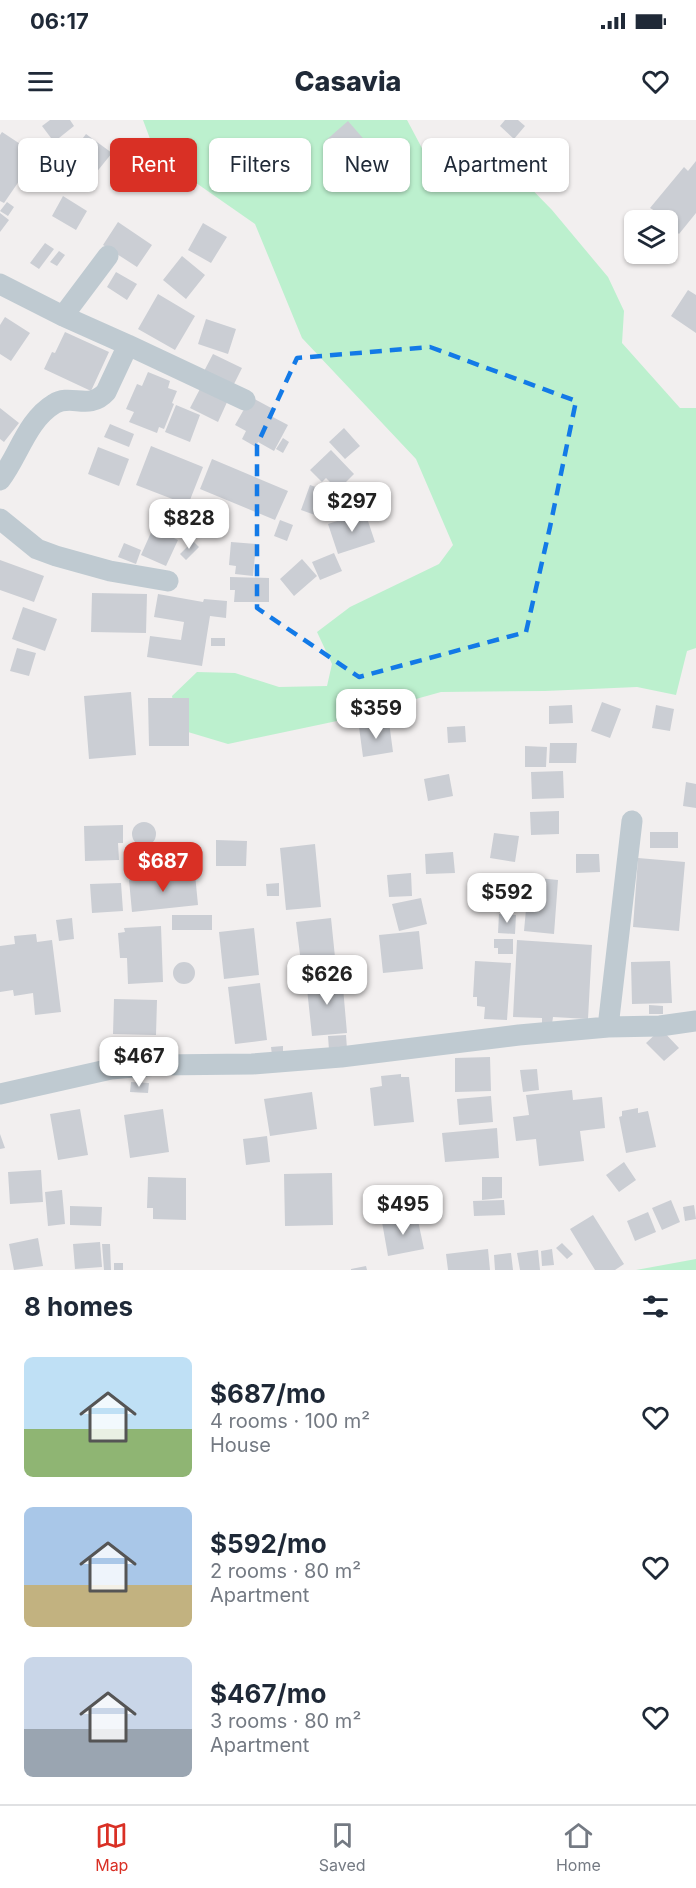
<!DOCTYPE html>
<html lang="en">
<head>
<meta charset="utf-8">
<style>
	:root { --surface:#fff; --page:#f2f2f3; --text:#1f2937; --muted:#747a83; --line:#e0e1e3; --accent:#d93025 }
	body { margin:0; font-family:Inter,sans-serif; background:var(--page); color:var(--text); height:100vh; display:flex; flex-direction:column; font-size:22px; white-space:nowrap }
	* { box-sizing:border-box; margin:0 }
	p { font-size:20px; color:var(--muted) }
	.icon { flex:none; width:33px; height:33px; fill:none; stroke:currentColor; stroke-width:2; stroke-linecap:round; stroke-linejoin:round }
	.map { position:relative; height:1150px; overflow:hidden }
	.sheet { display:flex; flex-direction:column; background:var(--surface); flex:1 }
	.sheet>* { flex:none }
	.hud { position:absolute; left:18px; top:18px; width:660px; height:54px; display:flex; gap:12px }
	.controls { position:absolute; left:624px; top:90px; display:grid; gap:12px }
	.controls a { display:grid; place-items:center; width:54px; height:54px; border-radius:9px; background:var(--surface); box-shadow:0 2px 4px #0004; font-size:30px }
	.price { position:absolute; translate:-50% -51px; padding:0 14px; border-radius:12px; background:#fff; color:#222; font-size:20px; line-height:39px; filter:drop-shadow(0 2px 3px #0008) }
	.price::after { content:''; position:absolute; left:50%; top:36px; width:18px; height:14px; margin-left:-9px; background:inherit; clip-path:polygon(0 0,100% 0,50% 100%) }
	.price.current { background:var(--accent); color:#fff }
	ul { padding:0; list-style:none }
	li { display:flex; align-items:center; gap:18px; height:150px; padding:0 24px }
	li span { display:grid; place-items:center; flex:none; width:168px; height:120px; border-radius:9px; color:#555 }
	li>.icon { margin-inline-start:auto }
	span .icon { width:72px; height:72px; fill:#fffc; stroke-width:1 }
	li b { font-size:26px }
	h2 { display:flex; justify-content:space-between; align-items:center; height:72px; padding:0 24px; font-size:26px }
	.chip { padding:0 21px; border-radius:9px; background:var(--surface); box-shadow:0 2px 4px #0004; font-size:21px; line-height:54px }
	.chip.current { background:var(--accent); color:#fff }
	.status { display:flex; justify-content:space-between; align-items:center; height:42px; padding:0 30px; background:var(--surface); direction:ltr }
	.status svg { height:16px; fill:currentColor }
	header { display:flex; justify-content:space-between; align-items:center; height:78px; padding:0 24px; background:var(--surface); font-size:27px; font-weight:800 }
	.menu { display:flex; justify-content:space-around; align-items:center; height:84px; border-top:2px solid var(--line); background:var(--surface); font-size:16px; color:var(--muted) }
	.menu a { display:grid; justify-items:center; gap:3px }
	.menu .current { color:var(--accent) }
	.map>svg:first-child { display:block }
</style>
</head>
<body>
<div class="status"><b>06:17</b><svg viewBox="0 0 49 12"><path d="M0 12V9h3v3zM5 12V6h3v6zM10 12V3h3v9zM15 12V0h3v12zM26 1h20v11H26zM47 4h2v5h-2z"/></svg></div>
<header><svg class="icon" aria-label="menu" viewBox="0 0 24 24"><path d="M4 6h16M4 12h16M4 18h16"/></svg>Casavia<svg class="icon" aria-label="heart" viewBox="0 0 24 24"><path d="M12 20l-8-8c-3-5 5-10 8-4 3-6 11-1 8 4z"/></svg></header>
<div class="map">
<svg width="696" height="1150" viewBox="0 0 696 1150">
	<rect width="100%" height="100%" fill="#f2efef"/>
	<!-- green -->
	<path fill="#bcf0ce" d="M143,0H407L432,47L513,50L552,90L608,157L624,191L622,223L680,288H696V528L687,531L676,575L637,567L545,571L441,572L337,601L228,624L178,609L172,576L197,552L235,553L279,567L327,566L332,544L317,512L350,487L439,444L453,425L416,339L302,218L255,104L156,35Z
		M696,1139V1150H635H636Z"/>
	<!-- building -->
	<path fill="#cbced4" d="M50,0H70L74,6L54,22L42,6Z
		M505,0H518L525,6L514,19L500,6Z
		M348,1L368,24L344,44L324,22Z
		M2,12L37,35L4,83L0,81V15Z
		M86,14L112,33L95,54L70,35Z
		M696,41V93L679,114L673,108L668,115V100H647L655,91L650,88L684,47L688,51Z
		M63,76L87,91L76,110L52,96Z
		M7,82L14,87L8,96L0,91Z
		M0,93L9,100L0,112Z
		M118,102L152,125L137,147L103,125Z
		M203,103L227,117L211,143L188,130Z
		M45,123L54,129L39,149L30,143Z
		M59,131L65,135L57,146L50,142Z
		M182,136L205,155L186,179L163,160Z
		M116,152L137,164L127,180L107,167Z
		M688,170L696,175V213L671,196Z
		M158,174L195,196L175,230L138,209Z
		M5,197L30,213L11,241L0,234V205Z
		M206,199L236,209L228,234L198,224Z
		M65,212L109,232L91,271L44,249L52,232L55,233Z
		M213,234L242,248L230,272L201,257Z
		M148,252L170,261L168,268L177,271L172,283L174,284L164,309L159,307L157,313L129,302L134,292L126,289L137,264L142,266Z
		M201,267L228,280L218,302L190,288Z
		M251,277L273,289L269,295L288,305L274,331L258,322L256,327L242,319L246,311L235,305Z
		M176,285L200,295L190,322L165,312Z
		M0,288L19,303L4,322L0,319Z
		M110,304L134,314L129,327L104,317Z
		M344,308L360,326L345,339L329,322Z
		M283,318L289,322L283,333L276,329Z
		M151,326L203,347L188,385L136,365Z
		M98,327L129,339L119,366L88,354Z
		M331,330L354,354L338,370L326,358L322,362L310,350Z
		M212,339L288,371L275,400L200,369Z
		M310,365L324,370L315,395L301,390Z
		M360,366L368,382L341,395L333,378Z
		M365,392L375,422L338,434L328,404Z
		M280,400L293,405L287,421L274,416Z
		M153,408L178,420L166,446L141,435Z
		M193,421L199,427L186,440L180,434Z
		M231,422L256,424L253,456L235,454L236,446L229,445Z
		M124,423L141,430L136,444L118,437Z
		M334,433L342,451L320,460L312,442Z
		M302,439L317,456L294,476L280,459Z
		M0,440L44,456L34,482L0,470Z
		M230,457L269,458V482H234L235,470H230Z
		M92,473L147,474L146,513L91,512Z
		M158,474L203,482L204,479L227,481L226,498L210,496L202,546L147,537L150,516L181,520L184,502L154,497Z
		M23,487L57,499L45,531L12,519Z
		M211,518H225V526H211Z
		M17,528L36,533L29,556L10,551Z
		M131,572L136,635L89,639L84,576Z
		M148,578H189V626H149Z
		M602,582L621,589L610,618L591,611Z
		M572,585L573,603L549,604V586Z
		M656,585L674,589L670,611L652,608Z
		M389,602L393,632L363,637L359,607Z
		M465,606L466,622L448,623L447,607Z
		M550,623H577L576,643H549Z
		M525,626L547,627L546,647H525Z
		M563,651L564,678L532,679L531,652Z
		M449,654L453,676L428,681L424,659Z
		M686,662L696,664V688L683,686Z
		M559,691V714L531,715L530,692Z
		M132 714a12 12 0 1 1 24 0a12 12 0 1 1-24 0Z
		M123,705V723H118L119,740L85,741L84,706Z
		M650,712H678V728H650Z
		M494,713L519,716L515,742L490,738Z
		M216,720L247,721L246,746H216Z
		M315,724L321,787L286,790L280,728Z
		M453,732L455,753L426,754L425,734Z
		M576,734H599L600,752L576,753Z
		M638,738L685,742L679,811L633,807Z
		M411,753L412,776L389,777L387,755Z
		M195,754L198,785L132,792L129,760Z
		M529,757L558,760L554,814L524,811Z
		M121,763L123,791L92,793L90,764Z
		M279,763V776H267L266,764Z
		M421,778L427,804L399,811L392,784Z
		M499,794L516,795L515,814L498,813Z
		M172,795H212V810H172Z
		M72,798L74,819L59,821L56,800Z
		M331,798L336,847L302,851L296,802Z
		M161,806L163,862L128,864L127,838H120L118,813L125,812L124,808Z
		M254,808L259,855L224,859L219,812Z
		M419,811L423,849L383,853L379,815Z
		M36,814L37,822L52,820L61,892L35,895L33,873L14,876L13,870L0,872V826L15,824L14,816Z
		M494,819H513V834H498V828H494Z
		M517,820L592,825L588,899L553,897L552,904L542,903V898L513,897Z
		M475,841L511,843L507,900L484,899L485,887L477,886V877H473Z
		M670,841L672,883L632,884L631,842Z
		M173 853a11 11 0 1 1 22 0a11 11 0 1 1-22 0Z
		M342,856L347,913L312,916L306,859Z
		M260,863L267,920L235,924L228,867Z
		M114,879L157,880L156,915L113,914Z
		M649,885L663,886V894H649Z
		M661,909L679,928L664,941L646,923Z
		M346,915L347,929L329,930L328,916Z
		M283,926V934L272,935L271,927Z
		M490,937L491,971L455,972V938Z
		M537,949L539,970L523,972L520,950Z
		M401,954V957H409L414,1002L374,1006L370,968L382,966L381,956Z
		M131,962L149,963L148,973L130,972Z
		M572,970L573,980L602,977L605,1008L580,1011L584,1041L539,1046L536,1019L516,1021L513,997L529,995L526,975Z
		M312,972L317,1009L270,1016L264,979Z
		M491,976L493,1002L459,1005L457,979Z
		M638,988V993L648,991L656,1027L626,1033L619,997L622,996V991Z
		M80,989L88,1035L58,1040L50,994Z
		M163,989L169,1032L130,1038L124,995Z
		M497,1008L499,1038L445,1042L442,1013Z
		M0,1014L5,1028L0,1029Z
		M267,1016L270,1042L246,1045L243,1019Z
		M624,1042L636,1060L619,1072L606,1055Z
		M41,1050L43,1082L10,1084L8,1052Z
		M332,1053L333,1105L285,1106L284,1054Z
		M148,1057L186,1058V1100L153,1099V1088H147Z
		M482,1057H502V1078L482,1080Z
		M62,1070L65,1104L48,1106L45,1072Z
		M504,1080L505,1095L474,1096L473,1081Z
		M671,1080L680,1102L662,1110L652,1088Z
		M694,1085L696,1099L685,1101L683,1087Z
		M70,1086L102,1087L101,1106L70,1105Z
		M648,1092L656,1112L635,1121L627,1101Z
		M593,1095L624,1144L615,1150H595L570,1109Z
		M417,1096L424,1129L388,1136L382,1102Z
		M38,1118L43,1146L14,1150L9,1124Z
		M100,1122L102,1147L75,1149L73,1124Z
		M562,1123L573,1134L567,1139L556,1128Z
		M102,1124H110L111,1150H104Z
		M488,1129L490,1150H448L446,1134Z
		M552,1129L554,1145L542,1146L541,1131Z
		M538,1130L540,1150H520L517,1133Z
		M511,1133L513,1150H495L494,1135Z
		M114,1143H123V1150H114Z
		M366,1146L367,1150H351V1149Z"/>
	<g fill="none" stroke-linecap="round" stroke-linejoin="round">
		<!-- street -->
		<path stroke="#bfcad1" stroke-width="21" d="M0,164L63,196L128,225L106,272C89,291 71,273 54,284C27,300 18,337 0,360
			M63,196L108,136
			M128,225L245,280
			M0,399L37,429L56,436L110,451L168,461
			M608,907L632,701
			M0,974L111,949L157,945L252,944L341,937L519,915L608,907L660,906L696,901"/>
	</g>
	<!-- marked area -->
	<path fill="none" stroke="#137ae7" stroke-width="4.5" stroke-dasharray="12 8" stroke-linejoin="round" d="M430,227L576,281L550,407L526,512L359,557L257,488V325L297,238Z"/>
</svg>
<div class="controls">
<a><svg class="icon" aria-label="layers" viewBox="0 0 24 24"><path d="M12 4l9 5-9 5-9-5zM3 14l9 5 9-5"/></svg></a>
</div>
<b class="price" style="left:352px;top:413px">$297</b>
<b class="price" style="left:189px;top:430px">$828</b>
<b class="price" style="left:376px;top:620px">$359</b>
<b class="price current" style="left:163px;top:773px">$687</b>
<b class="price" style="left:507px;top:804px">$592</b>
<b class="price" style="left:327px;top:886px">$626</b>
<b class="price" style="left:139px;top:968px">$467</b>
<b class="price" style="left:403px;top:1116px">$495</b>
<div class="hud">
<a class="chip">Buy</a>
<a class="chip current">Rent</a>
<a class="chip">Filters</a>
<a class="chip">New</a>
<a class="chip">Apartment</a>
</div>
</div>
<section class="sheet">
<h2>8 homes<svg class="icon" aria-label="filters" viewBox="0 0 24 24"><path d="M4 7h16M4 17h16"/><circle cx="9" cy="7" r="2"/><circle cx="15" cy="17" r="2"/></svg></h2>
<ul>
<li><span style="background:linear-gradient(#bfe0f5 60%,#8fb573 0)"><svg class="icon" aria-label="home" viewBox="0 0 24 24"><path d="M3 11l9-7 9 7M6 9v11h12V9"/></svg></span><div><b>$687/mo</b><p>4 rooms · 100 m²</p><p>House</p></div><svg class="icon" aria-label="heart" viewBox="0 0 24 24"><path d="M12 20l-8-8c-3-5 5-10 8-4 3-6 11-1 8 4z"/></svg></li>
<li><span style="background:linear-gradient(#a9c7e8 65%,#c2b280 0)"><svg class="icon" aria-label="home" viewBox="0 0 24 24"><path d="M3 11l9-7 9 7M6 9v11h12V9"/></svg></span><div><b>$592/mo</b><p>2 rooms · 80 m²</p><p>Apartment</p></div><svg class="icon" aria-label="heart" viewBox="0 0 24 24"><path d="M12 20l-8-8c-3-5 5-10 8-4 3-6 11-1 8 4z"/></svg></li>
<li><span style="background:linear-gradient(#c9d6e8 60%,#9aa5b1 0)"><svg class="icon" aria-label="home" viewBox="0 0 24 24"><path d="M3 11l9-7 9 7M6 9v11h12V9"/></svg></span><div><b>$467/mo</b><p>3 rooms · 80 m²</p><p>Apartment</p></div><svg class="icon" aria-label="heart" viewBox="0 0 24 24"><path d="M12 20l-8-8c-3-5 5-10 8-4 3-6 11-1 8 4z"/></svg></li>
</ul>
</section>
<nav class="menu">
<a class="current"><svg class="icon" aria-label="map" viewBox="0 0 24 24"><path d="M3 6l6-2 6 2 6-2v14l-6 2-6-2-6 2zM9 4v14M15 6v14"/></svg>Map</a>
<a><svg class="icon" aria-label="saved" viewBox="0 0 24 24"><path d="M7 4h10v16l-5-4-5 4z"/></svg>Saved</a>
<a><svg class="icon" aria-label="home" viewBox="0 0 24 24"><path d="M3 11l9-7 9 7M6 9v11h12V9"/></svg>Home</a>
</nav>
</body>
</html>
